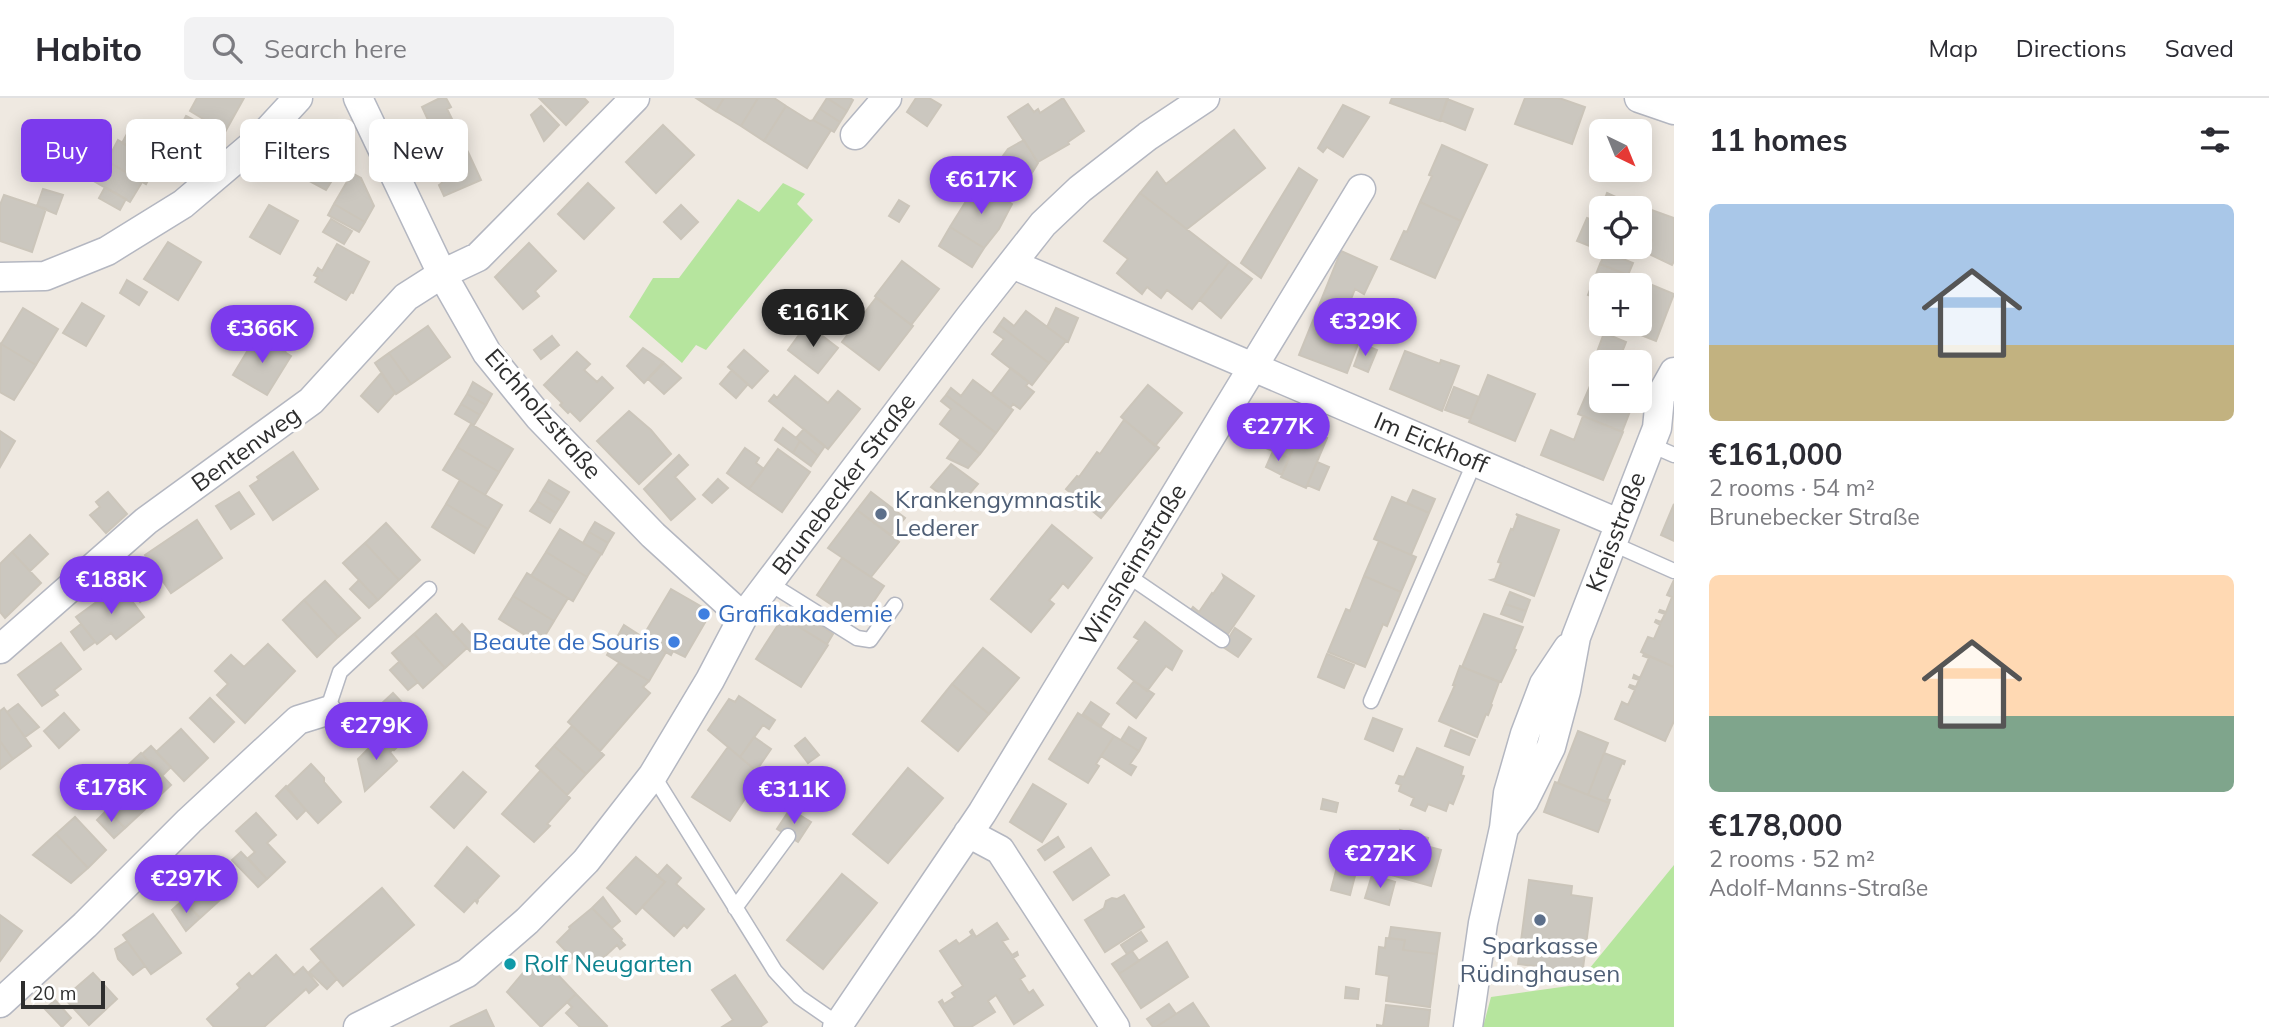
<!DOCTYPE html>
<html lang="en">
<head>
<meta charset="utf-8">
<style>
	:root { --surface:#fff; --page:#f2f2f3; --text:#2b2b33; --muted:#7c7c81; --line:#e1e1e2; --accent:#7c3aed }
	body { margin:0; font-family:Mulish,sans-serif; background:var(--page); color:var(--text); height:100vh; display:flex; flex-direction:column; font-size:26px; white-space:nowrap }
	* { box-sizing:border-box; margin:0 }
	p { font-size:23px; color:var(--muted) }
	.icon { flex:none; width:38px; height:38px; fill:none; stroke:currentColor; stroke-width:2; stroke-linecap:round; stroke-linejoin:round }
	.map { position:relative; flex:1; overflow:hidden }
	.sheet { display:flex; flex-direction:column; background:var(--surface); width:595px }
	.sheet>* { flex:none }
	.top-card { position:absolute; left:21px; top:21px; width:665px; height:63px; display:flex; gap:14px }
	.needle { width:46px; rotate:137deg }
	.fabs { position:absolute; left:1589px; top:21px; display:grid; gap:14px }
	.fabs a { display:grid; place-items:center; width:63px; height:63px; border-radius:10px; background:var(--surface); box-shadow:0 4px 18px #0003; font-size:35px }
	.scale { position:absolute; left:21px; bottom:18px; width:84px; box-sizing:border-box; padding-left:7px; border:4px solid #2e2e2e; border-top:0; font-size:19px; line-height:24px; white-space:nowrap; color:#2e2e2e; -webkit-text-stroke:5px #fff; paint-order:stroke }
	.price { position:absolute; translate:-50% -60px; padding:0 16px; border-radius:24px; background:var(--accent); color:#fff; font-size:23px; line-height:46px; filter:drop-shadow(0 2px 4px #0008) }
	.price::after { content:''; position:absolute; left:50%; top:42px; width:21px; height:16px; margin-left:-10px; background:inherit; clip-path:polygon(0 0,100% 0,50% 100%) }
	.price.current { background:#222; color:#fff }
	ul { padding:0; list-style:none }
	li { display:grid; align-content:center; gap:14px; height:371px; padding:0 35px }
	li span { display:grid; place-items:center; height:217px; border-radius:10px; color:#555 }
	li>.icon { margin-inline-start:auto }
	span .icon { width:126px; height:126px; fill:#fffc; stroke-width:1 }
	li b { font-size:30px }
	h2 { display:flex; justify-content:space-between; align-items:center; height:84px; padding:0 35px; font-size:30px }
	.chip { padding:0 24px; border-radius:10px; background:var(--surface); box-shadow:0 4px 18px #0003; font-size:24px; line-height:63px }
	.chip.current { background:var(--accent); color:#fff }
	header { display:flex; align-items:center; gap:42px; box-sizing:border-box; height:98px; padding:0 35px; background:var(--surface); border-bottom:2px solid var(--line) }
	header strong { font-size:33px }
	nav { display:flex; gap:38px; margin-inline-start:auto; font-size:24px }
	.search { width:490px; height:63px; background:var(--page); display:flex; align-items:center; gap:18px; box-sizing:border-box; padding:0 24px; border-radius:10px; color:var(--muted); font-size:26px }
	main { display:flex; flex:1; min-height:0 }
	.map>svg:first-child { display:block }
</style>
</head>
<body>
<header>
<strong>Habito</strong>
<div class="search"><svg class="icon" aria-label="search" viewBox="0 0 24 24"><circle cx="10" cy="10" r="6"/><path d="M15 15l6 6"/></svg>Search here</div>
<nav><a>Map</a><a>Directions</a><a>Saved</a></nav>
</header>
<main>
<div class="map">
<svg width="1674" height="929" viewBox="0 0 1674 929">
	<rect width="100%" height="100%" fill="#efe9e1"/>
	<!-- green -->
	<path fill="#b6e59e" d="M783,85L805,96L797,106L813,122L706,252L696,247L682,265L629,219L653,180H679L738,101L759,114Z
		M1674,767V929H1483L1491,899L1576,887Z"/>
	<!-- building -->
	<path fill="#cbc7bf" stroke="#cbc5ba" stroke-width="2" d="M197,0H244L225,34L190,13Z
		M440,0H446L451,9L447,11L454,25L434,35L422,9Z
		M539,0H584L588,4L566,27Z
		M696,0H724L716,13Z
		M724,0H758L741,28L716,13Z
		M758,0H774L786,8L764,43L741,28Z
		M827,0H850L853,2L847,13Z
		M827,0L847,13L840,24L820,11Z
		M916,0H929L941,7L927,28L907,14Z
		M1063,0L1084,33L1068,44L1069,46L1038,64L1008,19L1028,6L1034,14L1038,11L1040,15Z
		M1392,0H1448L1440,23L1390,5Z
		M1525,0H1559L1585,9L1572,46L1515,26Z
		M1447,1L1473,11L1465,32L1440,22Z
		M1343,7L1369,19L1343,59L1327,49L1323,54L1318,50Z
		M541,8L559,27L544,43L531,17Z
		M786,8L810,23L813,22L831,32L807,70L764,43Z
		M820,11L840,24L834,34L813,22Z
		M186,18L220,36L212,50L180,30Z
		M134,23L174,46L162,67L122,45Z
		M454,25L468,54L435,70L427,55L424,56L419,45L422,44L421,41Z
		M663,27L694,57L656,95L626,64Z
		M311,31L348,52L341,64L343,65L326,92L289,72Z
		M1234,32L1265,70L1187,131L1140,95L1157,74L1166,86Z
		M183,33L203,44L196,55L176,44Z
		M118,42L158,65L146,86L107,63Z
		M1024,42L1038,65L1017,99L987,80L1008,51Z
		M1442,47L1487,67L1461,123L1420,104L1432,78L1429,77Z
		M468,54L481,82L444,98L439,87L442,85L435,70Z
		M102,60L142,84L130,104L90,81Z
		M1299,70L1317,82L1261,180L1241,165Z
		M352,75L361,80L374,108L365,124L334,106Z
		M978,84L1012,106L999,131L984,150L950,129Z
		M588,85L614,110L584,141L558,116Z
		M105,89L126,101L120,112L99,100Z
		M43,91L63,97L56,116L37,108Z
		M1140,95L1229,164L1192,211L1167,192L1161,200L1147,189L1142,196L1117,175L1128,161L1104,143Z
		M1607,95L1618,100L1614,110H1601V122L1597,121Z
		M4,97L46,111L32,154L0,143V107Z
		M1618,100L1674,120V163L1672,167L1647,155L1652,142L1640,137V110H1614Z
		M899,102L909,108L899,124L889,118Z
		M1420,104L1461,123L1435,180L1391,161L1404,133L1407,134Z
		M334,106L365,124L359,134L328,117Z
		M269,107L298,123L280,156L250,139Z
		M681,107L698,124L681,141L664,124Z
		M1587,120L1601,126V141L1597,151L1577,143Z
		M331,121L352,133L344,146L323,134Z
		M950,129L984,150L972,169L939,148Z
		M168,144L201,164L178,202L144,181Z
		M529,145L556,173L535,193L539,198L523,211L495,179Z
		M337,146L369,164L353,195L351,194L346,202L315,184L318,179L314,177L318,170L322,173Z
		M1341,153L1377,169L1364,196L1355,191L1340,229L1314,220Z
		M1606,154L1633,165L1628,177L1600,166Z
		M902,163L939,191L911,227L875,198Z
		M1229,164L1252,181L1221,220L1200,202Z
		M1600,166L1628,177L1624,187H1601V202L1588,197Z
		M1628,177L1674,196L1656,243L1613,226H1640V187H1624Z
		M127,182L147,194L139,207L120,195Z
		M876,200L913,228L879,272L842,244Z
		M82,205L104,218L86,248L63,235Z
		M23,210L58,231L36,267L1,246Z
		M1056,210L1078,220L1068,244L1047,229Z
		M265,211L299,232L285,254L251,235Z
		M1026,213L1066,243L1049,265L999,227L1004,220L1014,228Z
		M1314,220L1361,238L1347,275L1299,257Z
		M807,226L838,250L818,275L788,252Z
		M999,227L1049,265L1032,287L992,256L1004,241L994,234Z
		M428,228L450,259L411,286L389,255Z
		M1604,235L1626,244L1618,264H1601V268L1593,265Z
		M257,237L291,258L267,297L233,277Z
		M552,238L559,247L541,261L534,252Z
		M1,246L36,267L14,302L0,294Z
		M1362,246L1377,252L1368,274L1354,268Z
		M643,250L663,264L644,285L627,268Z
		M744,252L768,273L752,290L728,269Z
		M1405,253L1440,266L1441,262L1459,268L1442,313L1390,291Z
		M577,254L590,266L584,272L597,284L602,279L613,290L580,323L570,313L568,315L560,307L562,305L544,287Z
		M389,255L411,286L396,296L375,265Z
		M664,265L681,280L664,296L648,281Z
		M1599,267L1601,268V303H1634L1622,334L1578,316Z
		M1011,270L1029,284L1026,288L1034,294L1020,311L1013,306L1010,310L991,296Z
		M732,272L748,286L736,300L720,286Z
		M381,275L395,295L378,314L361,298Z
		M1488,277L1535,296L1515,343L1469,324Z
		M795,278L828,305L838,293L860,311L828,351L769,303L774,297L777,300Z
		M973,282L1013,312L996,335L946,297L951,290L961,298Z
		M473,284L492,296L486,307L467,296Z
		M1148,287L1182,315L1155,348L1121,319Z
		M1454,289L1479,299L1470,321L1445,312Z
		M467,296L486,307L480,317L461,306Z
		M946,297L996,335L980,356L940,326L951,311L941,303Z
		M461,306L480,317L474,327L455,316Z
		M1262,308L1304,326L1289,360L1247,342Z
		M629,313L651,332L671,356L639,386L597,343Z
		M1583,318L1623,334L1603,382L1541,357L1551,332L1574,342Z
		M1124,322L1159,350L1101,420L1066,391L1077,378L1079,379L1097,354L1100,356Z
		M471,326L513,351L499,374L457,349Z
		M1302,329L1327,340L1306,390L1281,379Z
		M783,330L800,343L793,355L775,342Z
		M804,331L825,348L818,358L796,340Z
		M0,333L15,343L0,369Z
		M961,341L980,356L968,370L947,360Z
		M800,343L818,358L811,368L793,355Z
		M457,349L499,374L485,397L443,372Z
		M745,350L759,360L756,365L764,371L749,391L727,375Z
		M778,351L810,374L782,414L749,391Z
		M1273,353L1289,360L1282,377L1266,369Z
		M293,354L318,391L273,422L250,388L259,382L257,379Z
		M679,357L688,367L675,379L695,401L671,422L644,391Z
		M1317,364L1329,369L1319,392L1307,387Z
		M951,366L978,386L958,409L931,389Z
		M718,381L728,390L712,405L703,397Z
		M460,382L502,407L488,431L446,406Z
		M549,382L569,394L563,404L543,392Z
		M543,392L563,404L556,415L537,403Z
		M1413,392L1435,401L1429,415L1407,405Z
		M108,394L127,416L106,435L90,417L100,409L96,404Z
		M239,394L254,416L231,431L216,408Z
		M871,394L905,420L891,437L857,412Z
		M1392,399L1429,415L1411,457L1374,441Z
		M537,403L556,415L550,425L530,413Z
		M446,406L488,431L474,455L432,429Z
		M1674,406V443L1661,437Z
		M857,412L899,444L871,479L828,450Z
		M1516,416L1559,432L1534,498L1491,482L1495,481L1501,465L1498,464L1511,431L1513,432L1518,418Z
		M197,422L222,460L171,495L145,457Z
		M595,424L614,435L608,445L589,434Z
		M386,425L420,462L399,482L365,445Z
		M1052,427L1092,460L1068,490L1063,485L1056,494L1049,502L1054,506L1031,534L991,501Z
		M560,431L601,456L587,479L546,454Z
		M589,434L608,445L602,456L583,445Z
		M30,437L48,456L30,473L12,454Z
		M1379,443L1416,459L1401,494L1364,478Z
		M365,445L399,482L378,502L343,465Z
		M12,454L41,485L5,520L0,514V466Z
		M546,454L587,479L573,503L531,478Z
		M842,460L884,488L859,525L817,497Z
		M527,475L568,500L554,523L513,498Z
		M1223,477L1254,498L1228,536L1191,512L1193,509L1199,514L1212,495L1213,496L1224,480Z
		M135,478L149,497L140,504L125,486Z
		M1364,478L1401,494L1387,528L1383,526L1365,569L1328,554L1346,511L1350,513Z
		M359,482L378,502L369,510L350,491Z
		M1674,482V569L1641,554L1648,539L1654,541L1660,527L1655,524L1656,522L1661,524L1665,516L1659,514L1660,512L1666,514L1672,499L1667,497Z
		M325,483L360,520L338,539L304,502Z
		M120,487L144,519L116,541L111,535L97,546L76,519Z
		M671,491L711,514L685,559L673,553L671,557L642,540Z
		M1510,494L1530,502L1526,513L1505,506Z
		M513,498L554,523L540,546L499,521Z
		M304,502L338,539L317,559L283,522Z
		M1505,506L1526,513L1522,524L1501,516Z
		M791,508L808,519L801,530L783,519Z
		M436,516L467,550L445,570L414,536Z
		M1484,516L1523,529L1514,551L1516,552L1501,584L1462,569Z
		M783,519L828,547L801,589L756,561Z
		M808,519L833,536L827,546L801,530Z
		M1145,524L1182,553L1172,572L1166,568L1147,593L1118,570L1139,542L1134,539Z
		M81,526L95,544L84,552L71,534Z
		M462,526L479,545L470,553L453,535Z
		M624,527L666,554L649,583L607,557Z
		M1235,530L1251,541L1238,559L1223,549Z
		M414,536L445,570L423,590L392,555Z
		M61,545L81,571L54,592L58,597L42,608L18,577Z
		M268,546L295,573L245,625L217,597L228,586L215,573L231,557L244,569Z
		M983,550L1019,580L989,616L952,586Z
		M1327,556L1354,567L1344,590L1318,579Z
		M1644,556L1674,569V623L1665,643L1615,621L1622,604L1628,607L1635,592L1629,589L1630,587L1636,589L1639,582L1633,580L1634,577L1640,580L1649,560L1643,558Z
		M400,563L418,584L408,592L390,572Z
		M619,565L649,583L643,589L650,595L600,653L568,624Z
		M1460,568L1499,584L1491,606L1492,607L1488,617L1486,616L1477,639L1439,623L1455,587H1453Z
		M1134,583L1154,596L1136,620L1117,605Z
		M952,586L989,616L958,653L922,623Z
		M393,595L422,626L394,652L365,621Z
		M739,598L775,622L769,631L763,627L740,659L708,632L729,601L735,604Z
		M210,600L234,624L214,644L190,620Z
		M1091,604L1109,616L1101,628L1083,616Z
		M18,606L39,629L25,639L7,614Z
		M4,610L31,648L13,661L0,643V613Z
		M64,615L79,632L59,650L44,633Z
		M1078,615L1114,638L1096,666L1099,668L1088,685L1049,661Z
		M1373,620L1402,631L1393,653L1365,641Z
		M572,628L604,657L586,676L554,648Z
		M1129,629L1146,640L1139,653L1121,642Z
		M181,631L208,660L184,683L156,654Z
		M1451,632L1475,642L1469,657L1445,648Z
		M1578,633L1608,645L1588,697L1558,685Z
		M381,638L393,651L390,654L397,663L365,693L358,661Z
		M1114,638L1139,653L1130,666L1136,669L1131,677L1101,658Z
		M754,639L771,651L756,673L740,659Z
		M805,640L819,657L808,665L795,648Z
		M0,643L13,661L0,671Z
		M151,648L171,669L162,678L142,656Z
		M554,648L586,676L567,697L536,668Z
		M728,649L761,677L730,723L692,699Z
		M1417,650L1463,669L1461,677L1464,678L1453,706L1449,704L1446,713L1428,706L1425,713L1411,707L1414,700L1399,693L1401,687L1396,685L1399,678L1404,679Z
		M141,655L171,687L125,730L94,699Z
		M1604,655L1625,663L1624,666L1622,665L1607,701L1610,702L1609,705L1588,697Z
		M311,666L324,680V684L341,704L318,725L286,690Z
		M908,670L943,700L888,765L853,736Z
		M541,672L570,700L547,726L550,728L534,744L502,716Z
		M463,674L486,694L454,730L431,709Z
		M1555,684L1609,705L1598,734L1544,714Z
		M1033,686L1066,706L1042,744L1010,724Z
		M286,688L306,712L297,721L276,698Z
		M1323,701L1338,705L1336,714L1321,711Z
		M790,711L811,724L798,744L777,731Z
		M107,712L125,730L114,740L97,722Z
		M256,715L276,737L267,745L285,764L267,781L248,760L255,754L236,733Z
		M75,719L106,752L88,770L56,736Z
		M1400,732L1428,740L1426,748L1441,752L1431,788L1388,776L1389,773L1385,772L1388,759L1393,760Z
		M56,736L88,770L71,785L33,757Z
		M1058,739L1064,749L1045,762L1038,752Z
		M467,749L499,778L477,802L478,803L477,805L475,802L464,814L435,788Z
		M1091,750L1109,777L1073,802L1054,774Z
		M241,754L267,781L258,789L232,762Z
		M636,759L665,784L636,816L607,790Z
		M202,761L231,792L200,820L172,790Z
		M667,767L681,780L676,786L704,811L687,830L684,827L674,838L642,809L665,784L657,778Z
		M1337,769L1356,774L1350,797L1331,792Z
		M842,776L877,805L823,871L787,842Z
		M1372,777L1395,784L1389,807L1365,800Z
		M1529,782L1572,788L1571,797L1592,800L1582,878L1534,872V868L1518,866Z
		M382,790L414,827L343,888L311,851Z
		M1124,797L1144,829L1105,854L1085,822L1104,810L1106,803L1112,800L1117,801Z
		M603,799L620,823L612,830L592,810Z
		M183,802L200,820L186,833L172,812Z
		M592,810L622,841L621,843L625,847L620,851L617,847L587,875L557,844L570,831L569,829Z
		M153,816L181,855L151,876L123,837Z
		M0,817L22,833L0,863Z
		M997,825L1008,841L1002,843L1012,857L1017,854L1018,857L1013,860L1025,878L1020,881L1029,895L1033,892L1043,907L1014,926L996,897L988,903L995,914L971,929H955L939,904L942,902L944,906L955,899L952,895L963,888L940,853L956,842L959,846L972,837L970,834L972,832L976,839Z
		M1391,829L1440,835L1437,856L1403,852L1405,842L1389,840Z
		M1141,834L1147,843L1127,856L1121,847Z
		M1386,840L1405,842L1403,852L1437,856L1430,909L1386,903L1389,878L1376,876L1379,849L1385,850Z
		M127,843L145,868L133,877L118,861L115,851Z
		M1167,844L1188,879L1141,910L1119,876Z
		M1132,853L1139,863L1119,876L1112,866Z
		M276,857L294,877L303,869L318,887L309,895L306,891L264,929H214L207,921L240,890L237,886L249,875L252,879Z
		M542,860L576,896L541,929L507,894L523,875Z
		M321,863L337,881L327,891L309,874Z
		M93,875L117,901L89,927L64,900Z
		M735,877L767,924L760,929H722L733,922L712,892Z
		M1346,889L1359,891L1358,901L1345,900Z
		M576,896L607,928L606,929H580L566,915L572,909L567,904Z
		M55,902L71,920L62,929L45,911Z
		M1193,905L1209,929H1156L1176,916Z
		M1169,906L1176,916L1156,929H1153L1147,921Z
		M1386,907L1430,912L1428,929H1377V927L1383,928Z
		M486,912L494,929H450Z"/>
	<g fill="none" stroke-linecap="round" stroke-linejoin="round">
		<defs>
			<path id="lane" d="M1651,347L1674,357
				M1611,445L1674,473
				M1127,477L1222,542
				M769,485L857,540L870,542L895,507
				M1371,603L1475,363
				M345,634L327,613L340,574L429,491
				M653,677L775,873L799,899L838,926
				M735,810L788,738"/>
			<path id="street" d="M358,0L442,176L487,255L539,319L653,437L743,519
				M1639,0L1674,12
				M855,37L887,0
				M1012,166L1618,425
				M0,179L45,178L107,153L183,106L262,39L298,0
				M0,551L146,423L311,303L406,199L442,176L478,159L635,0
				M1504,730L1524,703L1551,649L1566,593L1576,539L1657,330L1660,299L1674,274
				M968,735L1000,752L1115,929
				M0,905L85,827L189,723L298,622L327,613
				M358,929L467,875L527,823L586,763L653,677L710,582L743,519L969,220L1043,126L1080,91L1148,38L1205,0
				M837,929L982,715L1361,91
				M1468,929L1483,825L1504,730L1508,695L1525,636L1544,586L1568,550"/>
		</defs>
		<!-- lane casing -->
		<use href="#lane" stroke="#b4b7c1" stroke-width="17"/>
		<!-- street casing -->
		<use href="#street" stroke="#b4b7c1" stroke-width="31"/>
		<!-- lane -->
		<use href="#lane" stroke="#fff" stroke-width="14"/>
		<!-- street -->
		<use href="#street" stroke="#fff" stroke-width="28"/>
	</g>
	<!-- markers -->
	<g fill="#5c6f8a" stroke="#fff" stroke-width="2.5">
		<circle cx="881" cy="416" r="7"/>
		<circle cx="1540" cy="822" r="7"/>
	</g>
	<g fill="#3f7fe0" stroke="#fff" stroke-width="2.5">
		<circle cx="704" cy="516" r="7"/>
		<circle cx="674" cy="544" r="7"/>
	</g>
	<circle fill="#0f9aa8" stroke="#fff" stroke-width="2.5" cx="510" cy="866" r="7"/>
	<g text-anchor="middle" stroke-width="7" stroke-linejoin="round" paint-order="stroke">
		<!-- street labels -->
		<g font-size="24" fill="#2e2e2e" stroke="#fff">
			<text transform="translate(543 316) rotate(49)" y="8">Eichholzstraße</text>
			<text transform="translate(1431 345) rotate(23)" y="8">Im Eickhoff</text>
			<text transform="translate(246 351) rotate(-36)" y="8">Bentenweg</text>
			<text transform="translate(844 386) rotate(-53)" y="8">Brunebecker Straße</text>
			<text transform="translate(1616 434) rotate(-69)" y="8">Kreisstraße</text>
			<text transform="translate(1133 467) rotate(-59)" y="8">Winsheimstraße</text>
		</g>
		<!-- service labels -->
		<g font-size="24" fill="#4e5e75" stroke="#fff" text-anchor="start">
			<text x="895" y="410">Krankengymnastik<tspan x="895" dy="28">Lederer</tspan></text>
			<text x="1540" y="856" text-anchor="middle">Sparkasse<tspan x="1540" dy="28">Rüdinghausen</tspan></text>
		</g>
		<!-- shop labels -->
		<g font-size="24" fill="#366cbe" stroke="#fff" text-anchor="start">
			<text x="718" y="524">Grafikakademie</text>
			<text x="660" y="552" text-anchor="end">Beaute de Souris</text>
		</g>
		<!-- culture labels -->
		<g font-size="24" fill="#0d838f" stroke="#fff" text-anchor="start">
			<text x="524" y="874">Rolf Neugarten</text>
		</g>
	</g>
</svg>
<div class="fabs">
<a><svg class="needle" viewBox="-14 -14 28 28"><path d="M0-13l5 13h-10z" fill="#e53935"/><path d="M0 13l5-13h-10z" fill="#7c7c81"/></svg></a>
<a><svg class="icon" aria-label="locate" viewBox="0 0 24 24"><circle cx="12" cy="12" r="6"/><path d="M12 2v4M12 18v4M2 12h4M18 12h4"/></svg></a>
<a>+</a>
<a>−</a>
</div>
<div class="scale">20 m</div>
<b class="price" style="left:981px;top:118px">€617K</b>
<b class="price current" style="left:813px;top:251px">€161K</b>
<b class="price" style="left:1365px;top:260px">€329K</b>
<b class="price" style="left:262px;top:267px">€366K</b>
<b class="price" style="left:1278px;top:365px">€277K</b>
<b class="price" style="left:111px;top:518px">€188K</b>
<b class="price" style="left:376px;top:664px">€279K</b>
<b class="price" style="left:111px;top:726px">€178K</b>
<b class="price" style="left:794px;top:728px">€311K</b>
<b class="price" style="left:1380px;top:792px">€272K</b>
<b class="price" style="left:186px;top:817px">€297K</b>
<div class="top-card">
<a class="chip current">Buy</a>
<a class="chip">Rent</a>
<a class="chip">Filters</a>
<a class="chip">New</a>
</div>
</div>
<section class="sheet">
<h2>11 homes<svg class="icon" aria-label="filters" viewBox="0 0 24 24"><path d="M4 7h16M4 17h16"/><circle cx="9" cy="7" r="2"/><circle cx="15" cy="17" r="2"/></svg></h2>
<ul>
<li><span style="background:linear-gradient(#a9c7e8 65%,#c2b280 0)"><svg class="icon" aria-label="home" viewBox="0 0 24 24"><path d="M3 11l9-7 9 7M6 9v11h12V9"/></svg></span><div><b>€161,000</b><p>2 rooms · 54 m²</p><p>Brunebecker Straße</p></div></li>
<li><span style="background:linear-gradient(#ffd9b3 65%,#7fa58c 0)"><svg class="icon" aria-label="home" viewBox="0 0 24 24"><path d="M3 11l9-7 9 7M6 9v11h12V9"/></svg></span><div><b>€178,000</b><p>2 rooms · 52 m²</p><p>Adolf-Manns-Straße</p></div></li>
</ul>
</section>
</main>
</body>
</html>
